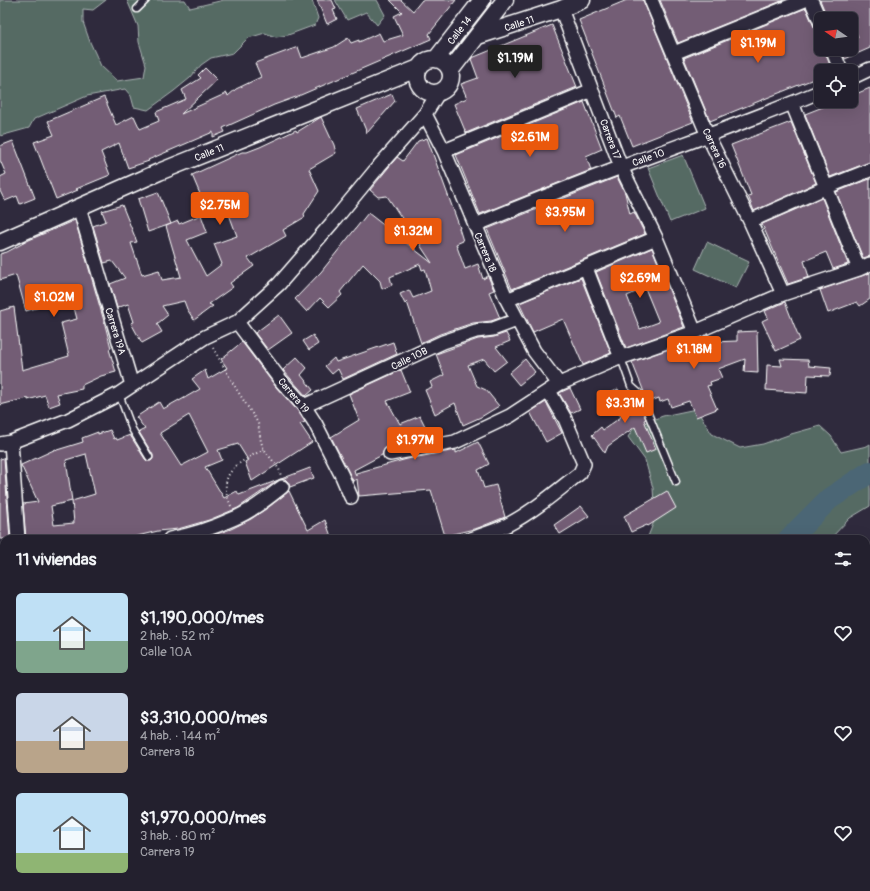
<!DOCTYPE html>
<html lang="es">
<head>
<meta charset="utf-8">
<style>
	:root { --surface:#23202e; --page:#2f2d3a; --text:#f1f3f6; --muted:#a3a3aa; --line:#403e4a; --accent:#ea580c }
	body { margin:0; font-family:Pangolin,sans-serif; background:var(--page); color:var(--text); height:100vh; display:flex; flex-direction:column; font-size:15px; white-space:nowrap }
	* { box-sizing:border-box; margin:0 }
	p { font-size:13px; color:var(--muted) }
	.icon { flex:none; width:22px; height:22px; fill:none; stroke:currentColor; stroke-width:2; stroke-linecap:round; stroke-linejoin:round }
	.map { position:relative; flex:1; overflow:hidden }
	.sheet { position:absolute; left:0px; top:535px; width:870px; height:356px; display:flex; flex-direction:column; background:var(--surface); border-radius:12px 12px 0 0; box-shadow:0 4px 16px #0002,0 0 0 1px var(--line) }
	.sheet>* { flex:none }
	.needle { width:26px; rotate:283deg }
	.buttons { position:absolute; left:814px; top:12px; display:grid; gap:8px }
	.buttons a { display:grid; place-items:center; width:44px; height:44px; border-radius:6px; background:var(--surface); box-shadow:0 4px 16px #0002,0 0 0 1px var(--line); font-size:20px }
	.price { position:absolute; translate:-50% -34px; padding:0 9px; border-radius:4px; background:var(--accent); color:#fff; font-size:13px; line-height:26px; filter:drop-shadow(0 1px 2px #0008) }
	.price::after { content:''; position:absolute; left:50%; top:24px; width:12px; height:9px; margin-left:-6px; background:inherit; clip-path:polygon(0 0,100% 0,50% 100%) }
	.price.on { background:#222; color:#fff }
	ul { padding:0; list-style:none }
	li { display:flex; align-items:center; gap:12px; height:100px; padding:0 16px }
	li span { display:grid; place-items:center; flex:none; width:112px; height:80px; border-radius:6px; color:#555 }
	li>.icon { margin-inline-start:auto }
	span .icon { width:48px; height:48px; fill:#fffc; stroke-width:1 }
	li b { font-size:17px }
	h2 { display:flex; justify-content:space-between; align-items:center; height:48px; padding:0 16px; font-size:17px }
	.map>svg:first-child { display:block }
</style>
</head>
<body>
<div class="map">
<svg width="870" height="891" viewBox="0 0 870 891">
	<rect width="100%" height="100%" fill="#2f2a3d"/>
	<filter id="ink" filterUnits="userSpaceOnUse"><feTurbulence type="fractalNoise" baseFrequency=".025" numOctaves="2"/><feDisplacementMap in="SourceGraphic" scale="8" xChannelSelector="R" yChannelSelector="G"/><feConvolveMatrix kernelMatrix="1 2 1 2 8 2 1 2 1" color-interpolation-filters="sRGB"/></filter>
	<g filter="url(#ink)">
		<!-- green -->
		<path fill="#546a64" stroke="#aab4b2" d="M0,0H106L93,10L83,9V22L90,42L101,66L117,81L144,77L146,65L139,42L138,26L127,0H185L190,8L224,0H312L318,18L315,25L288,35L276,37L265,33L248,38L233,53L211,58L201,65L190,78L174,91L148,110L134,107L131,96L125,89L87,96L34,119L29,128L0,136Z
			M335,0H377L385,15L377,25L366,12L347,20Z
			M683,155L705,208L670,222L648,168Z
			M707,242L749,262L736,288L695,269Z
			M696,409L712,434L740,448L763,444L791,434L820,426L831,436L841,452L867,446L870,444V506L850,518L830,539H647L655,519L653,488L645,460L628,437L635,426L663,416Z
			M870,741V819L866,817V742Z
			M148,887H224L218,891H146Z
			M295,887H583L585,891H297Z"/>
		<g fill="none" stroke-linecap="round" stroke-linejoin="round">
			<!-- stream -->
			<path stroke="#94a3ac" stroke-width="3.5" d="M0,867L4,866
				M548,887L549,891
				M627,887V891"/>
			<!-- river -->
			<path stroke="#4c6675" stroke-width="22" d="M789,539L829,499L870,472
				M364,887L372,891
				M258,891L265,887
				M431,891L436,887"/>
		</g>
		<!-- building -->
		<path fill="#735d74" stroke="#fff" fill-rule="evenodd" d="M317,0H332L336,9L333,10L337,19L327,24Z
			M390,0H401L413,11L422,0H456L429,34L431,39L296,97L274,105L223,128L225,132L213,137V132L148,160L149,161L128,168L119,143L101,152L110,175L76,189L78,190L56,199L34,142L54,135L48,121L104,97L116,125L134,116L140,129L159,121L156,112L186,99L182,90L201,78L198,75L205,68L217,80L181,114L227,93L228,96L236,89L261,77L255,63L298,47L302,58L334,47L348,38L351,43L359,40V42L379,33L383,41L403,35L394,16L402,12Z
			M627,0H643L693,122L632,146L620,116L617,118L579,20Z
			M660,0H784L678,43Z
			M820,0H870V48L845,59L841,49H851V40L858,37L851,19H828Z
			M806,8L814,27L817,30L821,31V49H824L832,71H821V76L710,121L684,58Z
			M552,25L577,87L466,133L454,104L467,98L461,84L478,78L471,59L472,58Z
			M870,88V162L830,177L805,114L838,101H851V96Z
			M392,94L395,101L367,133L357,109Z
			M584,102L602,149L586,156L591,170L480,214L456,155Z
			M321,117L334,145L336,153L309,169L319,191L304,214L305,217L283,230L286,236L248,258L254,266L230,283L233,287L209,304L213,306L194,320L187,309L184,301L162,306L168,315L157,324L162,332L142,343L131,323L134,322L128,304L117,308L110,284L125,278L112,261L104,263L93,226L106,221L102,211L122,205L137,242L131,243L142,275L159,270L162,280L181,277L166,226L178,221L179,224L201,215L207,232L187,240L206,276L222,264L214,244L237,236L226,206L208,213L192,175L242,152H247L260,147L296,130L297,132Z
			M791,122L816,183L754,211L748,196L751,195L731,145Z
			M427,138L460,228H459L463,241L456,244L465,269L478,264L483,279L488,276L494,290L489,292L500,318L491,321L473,323L440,334L421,343L407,302L405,304L400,294L409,290L413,298L431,291L425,269L422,270L420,264L390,277L392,285L382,289L380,281L363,264L340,292L342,295L329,307L320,298L307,312L295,299L321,272L368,213L432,263L420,245L426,238L401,217L387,196L378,197L370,190L397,157L403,161L418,141Z
			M13,141L35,198L20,204L17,196L5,201L0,191V177L6,174L0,160V146Z
			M617,177L625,193L630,214L634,212L645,234L512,289L487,229Z
			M870,179V256L863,258L836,192Z
			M158,192L171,224L148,232L138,199Z
			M822,198L848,264L833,269L826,252L804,261L809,277L788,284L762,224Z
			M75,220L104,321L111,348L109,349L116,372L101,376L82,385V389L57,394L60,403L49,407L45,395L28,400V398L0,405V311L14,307L22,370L69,356L61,323L77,319L71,296L58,300L54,285L35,290L40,307L26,311L16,275L0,280V254L7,252L29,240Z
			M652,248L684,327L626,348L596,272ZM645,288L659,322L640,329L627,296Z
			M870,273V299L860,306L857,302L828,313L820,290Z
			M581,278L611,353L583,365L563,319L533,332L519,303Z
			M785,302L800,340L776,351L762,321L768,318L765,311Z
			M279,315L292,333L268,350L255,333Z
			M757,331L758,373L744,372L745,359L718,369L722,378L710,382L711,385L707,386L717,409L696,417L689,401L671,407L668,399L660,402L659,398L648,402L632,362L709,335L712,342L737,341V332Z
			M506,333L510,341L496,347L507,361L494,371L484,359L468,365L477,386L486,390L499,406L481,417L463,425L455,403L435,414L425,390L432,387L430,382L444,375L436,354L478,339L494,337Z
			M313,335L318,344L309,350L303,341Z
			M242,342L276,387L298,411L305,422L300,424L312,442L252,481L245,462L248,460L238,444L218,450L222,460L205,467L224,498L237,491L239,495L310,468L314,478L290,487L288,482L285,479H280L238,508L209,520L178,529L158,531L125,539H26L23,504L38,502L21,465L56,449L57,450L83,442L82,438L98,432V434L110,430L114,439L116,438L117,440L130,435L145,459L147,461H151L153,459V455L139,432L145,429L136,417L159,402L163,409L179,400V401L200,389L192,379L205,370L208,379L227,368L221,359ZM189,415L208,452L181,466L160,433ZM86,454L95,494L72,501L66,460ZM72,501L74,523L54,525L51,506Z
			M393,342L397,354L343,379L338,369L332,374L325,366L334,358L336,362Z
			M297,357L307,368L301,375L313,390L306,396L283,370Z
			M525,359L535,372L519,385L509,373Z
			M780,359L808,360L809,366L831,368L830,376L808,375L807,393L766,390L767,365L782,366Z
			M401,370L410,392L387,401L400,424L420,416L427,430L402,444L385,448L382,455L354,470L356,476V473L407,459L456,450V453L478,442L489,464L478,470L484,488L496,485L505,517L478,528L445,536L431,490L359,496L357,479L353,481L331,437L359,420L349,394Z
			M570,388L580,409L571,413L559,393Z
			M618,389L624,401L635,396L636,397L646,419L644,420L648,430L656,449L646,453L635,427L608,446L605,453L592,435L601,427L603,430L621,417L609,394Z
			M546,402L562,433L546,442L530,412Z
			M4,458L10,539H0V459Z
			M289,491L308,530L325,520L332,539H202L231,529L251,519L270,506Z
			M667,491L676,508L648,526L647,525L631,532L624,516Z
			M581,506L589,516L560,534L554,525Z
			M509,533L511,539H497V538Z"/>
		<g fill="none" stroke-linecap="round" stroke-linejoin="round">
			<defs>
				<path id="service" d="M137,9L146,0
					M621,358L631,386L640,394L676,482
					M119,394L132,429L149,457"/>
				<path id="minor" d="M651,0L708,136L750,221L783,294
					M811,0L821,23
					M561,9L621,167L656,238L695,332
					M832,49L841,71
					M674,53L805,0
					M851,78L870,69
					M792,103L859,269
					M425,114L444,151L507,300L534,351L559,384
					M444,151L592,90
					M79,207L132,385
					M750,221L827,187L870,170
					M475,225C524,205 572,185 622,167C688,142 756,119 821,91
					M586,268L621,358
					M507,300L656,238
					M237,322L282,382L304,406L315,423L342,476L351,497
					M304,406L443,342L476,331L493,329L517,320
					M11,442L18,539
					M0,444L11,442L68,420L119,394L205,337L237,322L279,284L332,223L379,166L425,114L439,92
					M390,454L455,442L510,416L559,384L617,359L695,332L783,294L859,269L870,264
					M170,539C192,535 215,527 235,518C252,511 268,498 282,487
					M471,539C483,534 497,531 509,524C534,511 557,491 580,473L584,464L565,419L549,391
					M0,680H4"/>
				<path id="tertiary" d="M478,36L561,9L582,0
					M436,59L482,0
					M417 76a17 17 0 1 1 34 0a17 17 0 1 1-34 0Z
					M450,71L505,0
					M0,242L159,172L419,68"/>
			</defs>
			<!-- service casing -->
			<use href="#service" stroke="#fff" stroke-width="9"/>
			<!-- minor casing -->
			<use href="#minor" stroke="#fff" stroke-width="16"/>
			<!-- tertiary casing -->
			<use href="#tertiary" stroke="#fff" stroke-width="19"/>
			<!-- path -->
			<path stroke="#fff" stroke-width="2" stroke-dasharray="1 3" stroke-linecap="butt" d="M213,348L237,390L258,423L261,442L264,449L279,469L281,476
				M231,506C215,472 239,463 264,449
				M49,891V887"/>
			<!-- service -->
			<use href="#service" stroke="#2f2a3d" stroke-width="6"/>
			<!-- minor -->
			<use href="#minor" stroke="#2f2a3d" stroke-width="13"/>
			<!-- tertiary -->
			<use href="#tertiary" stroke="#2f2a3d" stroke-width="16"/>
		</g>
	</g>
	<g text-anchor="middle" stroke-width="3.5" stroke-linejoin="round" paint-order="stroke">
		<!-- street labels -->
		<g font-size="10" fill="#fff" stroke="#2f2a3d">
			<text transform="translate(519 23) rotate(-18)" y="4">Calle 11</text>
			<text transform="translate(459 30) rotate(-52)" y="4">Calle 14</text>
			<text transform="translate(611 139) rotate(69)" y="4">Carrera 17</text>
			<text transform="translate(715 148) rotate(65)" y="4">Carrera 16</text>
			<text transform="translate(209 152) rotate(-22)" y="4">Calle 11</text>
			<text transform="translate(648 157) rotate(-20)" y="4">Calle 10</text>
			<text transform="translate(486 252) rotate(67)" y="4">Carrera 18</text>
			<text transform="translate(116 331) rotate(73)" y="4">Carrera 19A</text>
			<text transform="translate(409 358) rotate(-26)" y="4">Calle 10B</text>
			<text transform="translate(294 395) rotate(50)" y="4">Carrera 19</text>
		</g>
	</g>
</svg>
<div class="buttons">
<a><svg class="needle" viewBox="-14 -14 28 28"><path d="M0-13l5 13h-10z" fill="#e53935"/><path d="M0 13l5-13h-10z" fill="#a3a3aa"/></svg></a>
<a><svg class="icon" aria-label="locate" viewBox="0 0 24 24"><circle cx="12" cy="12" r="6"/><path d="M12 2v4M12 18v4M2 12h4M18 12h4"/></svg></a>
</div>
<b class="price" style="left:758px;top:64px">$1.19M</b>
<b class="price on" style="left:515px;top:79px">$1.19M</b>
<b class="price" style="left:530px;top:158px">$2.61M</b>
<b class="price" style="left:220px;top:226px">$2.75M</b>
<b class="price" style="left:565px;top:233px">$3.95M</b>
<b class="price" style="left:413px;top:252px">$1.32M</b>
<b class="price" style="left:640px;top:299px">$2.69M</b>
<b class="price" style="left:54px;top:318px">$1.02M</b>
<b class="price" style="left:694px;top:370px">$1.18M</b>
<b class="price" style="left:625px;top:424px">$3.31M</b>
<b class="price" style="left:415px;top:461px">$1.97M</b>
<section class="sheet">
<h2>11 viviendas<svg class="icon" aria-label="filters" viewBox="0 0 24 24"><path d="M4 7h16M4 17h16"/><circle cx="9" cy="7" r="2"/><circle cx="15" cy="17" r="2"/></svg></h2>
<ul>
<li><span style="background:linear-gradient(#bfe0f5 60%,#7fa58c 0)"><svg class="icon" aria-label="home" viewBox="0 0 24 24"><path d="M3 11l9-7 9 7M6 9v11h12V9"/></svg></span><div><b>$1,190,000/mes</b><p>2 hab. · 52 m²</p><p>Calle 10A</p></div><svg class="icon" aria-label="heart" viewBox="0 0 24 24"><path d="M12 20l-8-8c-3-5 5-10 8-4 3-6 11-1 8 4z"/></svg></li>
<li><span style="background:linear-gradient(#c9d6e8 60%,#b9a48a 0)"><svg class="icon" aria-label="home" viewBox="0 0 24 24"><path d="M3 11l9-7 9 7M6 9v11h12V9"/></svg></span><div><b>$3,310,000/mes</b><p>4 hab. · 144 m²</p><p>Carrera 18</p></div><svg class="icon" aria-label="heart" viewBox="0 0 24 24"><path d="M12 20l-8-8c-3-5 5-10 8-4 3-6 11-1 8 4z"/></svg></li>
<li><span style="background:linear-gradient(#bfe0f5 75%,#8fb573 0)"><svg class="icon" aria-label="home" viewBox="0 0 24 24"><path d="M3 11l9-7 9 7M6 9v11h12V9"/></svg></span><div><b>$1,970,000/mes</b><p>3 hab. · 80 m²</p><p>Carrera 19</p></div><svg class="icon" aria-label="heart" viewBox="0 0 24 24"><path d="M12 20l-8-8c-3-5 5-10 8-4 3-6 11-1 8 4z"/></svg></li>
</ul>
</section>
</div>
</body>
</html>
